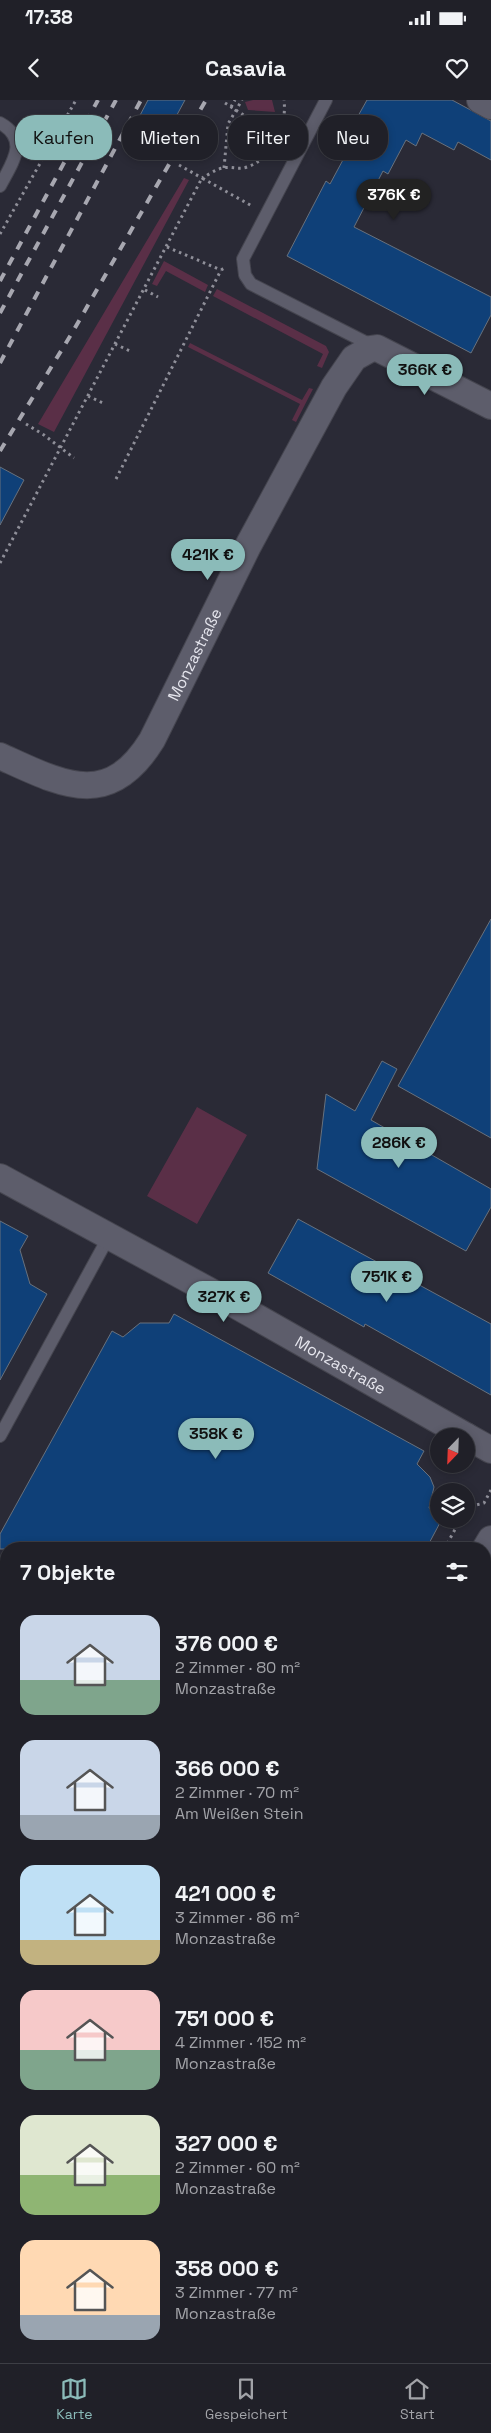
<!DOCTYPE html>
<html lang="de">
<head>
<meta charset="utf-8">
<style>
	:root { --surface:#202028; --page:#2d2d34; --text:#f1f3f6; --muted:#a2a3a8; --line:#3d3e45; --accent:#8bbbb9 }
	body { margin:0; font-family:"Space Grotesk",sans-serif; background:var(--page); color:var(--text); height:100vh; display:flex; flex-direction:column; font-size:19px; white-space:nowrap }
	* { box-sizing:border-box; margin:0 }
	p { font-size:16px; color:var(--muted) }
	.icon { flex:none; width:28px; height:28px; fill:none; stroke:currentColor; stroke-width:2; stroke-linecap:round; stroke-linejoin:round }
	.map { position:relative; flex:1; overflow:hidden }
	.side { position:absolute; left:0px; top:1442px; width:491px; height:821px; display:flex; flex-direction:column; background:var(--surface); border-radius:20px 20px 0 0; box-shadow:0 2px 8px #0003,0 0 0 1px var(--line) }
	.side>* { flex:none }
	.top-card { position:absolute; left:15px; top:15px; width:461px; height:45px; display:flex; gap:10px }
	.needle { width:32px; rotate:203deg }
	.tools { position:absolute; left:430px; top:1328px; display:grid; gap:10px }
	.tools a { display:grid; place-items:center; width:45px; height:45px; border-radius:50%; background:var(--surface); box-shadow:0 2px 8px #0003,0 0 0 1px var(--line); font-size:25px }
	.price { position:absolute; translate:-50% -42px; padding:0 11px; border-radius:18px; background:var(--accent); color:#111; font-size:16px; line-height:32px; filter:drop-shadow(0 1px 2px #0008) }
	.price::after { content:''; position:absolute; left:50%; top:30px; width:15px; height:11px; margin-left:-8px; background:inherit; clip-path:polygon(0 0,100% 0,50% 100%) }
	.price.current { background:#222; color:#fff }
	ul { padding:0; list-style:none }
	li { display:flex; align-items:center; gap:15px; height:125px; padding:0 20px }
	li span { display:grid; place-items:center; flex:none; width:140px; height:100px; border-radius:15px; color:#555 }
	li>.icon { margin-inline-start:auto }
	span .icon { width:60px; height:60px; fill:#fffc; stroke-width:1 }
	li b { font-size:21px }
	h2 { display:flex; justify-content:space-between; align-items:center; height:60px; padding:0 20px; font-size:21px }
	.chip { padding:0 18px; border-radius:20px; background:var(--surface); box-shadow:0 2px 8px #0003,0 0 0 1px var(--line); font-size:18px; line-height:45px }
	.chip.current { background:var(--accent); color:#111 }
	.status { display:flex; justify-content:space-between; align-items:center; height:35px; padding:0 25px; background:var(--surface); direction:ltr }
	.status svg { height:14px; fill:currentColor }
	header { display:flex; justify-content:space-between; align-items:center; height:65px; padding:0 20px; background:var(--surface); font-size:22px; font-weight:700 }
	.tabs { display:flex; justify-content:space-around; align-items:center; height:70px; border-top:1px solid var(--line); background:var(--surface); font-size:14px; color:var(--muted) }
	.tabs a { display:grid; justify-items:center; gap:2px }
	.tabs .current { color:var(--accent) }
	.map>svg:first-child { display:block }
</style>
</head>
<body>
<div class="status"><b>17:38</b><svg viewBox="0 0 49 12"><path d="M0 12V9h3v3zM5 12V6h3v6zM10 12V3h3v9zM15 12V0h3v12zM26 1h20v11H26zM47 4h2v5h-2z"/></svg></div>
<header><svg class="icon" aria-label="back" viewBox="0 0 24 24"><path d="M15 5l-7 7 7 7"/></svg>Casavia<svg class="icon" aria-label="heart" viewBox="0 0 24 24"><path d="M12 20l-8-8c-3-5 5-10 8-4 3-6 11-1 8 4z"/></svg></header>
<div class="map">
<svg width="491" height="2263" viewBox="0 0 491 2263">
	<rect width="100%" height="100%" fill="#2a2a36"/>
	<!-- green -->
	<path fill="#5a2f47" d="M253,0H272L275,12L248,10L245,2Z
		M240,25L255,49L240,55L234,28Z
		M184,78L189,80L54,332L38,324Z
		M164,161L208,185L205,192L166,171L157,186L152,184Z
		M217,189L326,246L329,252L322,268L317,266L323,254L213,196Z
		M190,243L302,300L309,288L313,289L296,322L292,320L300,304L188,247Z
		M197,1007L247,1035L197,1124L147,1096Z"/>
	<!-- building -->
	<path fill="#0f4078" stroke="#68717d" d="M148,0H185L153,59L125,44Z
		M367,0H452L491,21V60L458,42L454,50L422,33L416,46L406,40L388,74L383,71L354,127L491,197V215L471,253L287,156L326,81L330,84L351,45L344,41Z
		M0,367L24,380L0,425Z
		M491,819V1038L398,986Z
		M382,961L397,969L371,1020L491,1089V1107L466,1151L317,1069L326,994L355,1011Z
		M298,1119L491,1224V1295L365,1224L364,1227L268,1173Z
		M0,1121L28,1136L20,1150L30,1184L47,1194L0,1280Z
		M174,1214L424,1351L417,1364L430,1377L434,1387L429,1408L439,1414V1419H442L426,1449H0V1434L112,1231L123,1237L140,1223H169Z"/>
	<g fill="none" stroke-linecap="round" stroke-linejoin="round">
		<defs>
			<path id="service" d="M326,0L243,159L245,175L251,184L375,247
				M0,23C30,40 12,63 0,86
				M0,1336L108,1138
				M0,1598L6,1602"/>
			<g id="minor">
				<path d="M480,0L491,6"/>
				<path id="s1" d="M0,656C62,684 108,711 152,640L248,446L334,287L354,258L370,249L377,248L491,306"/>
				<path id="s2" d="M0,1077L230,1202L466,1336"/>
				<path d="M466,1336L491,1350"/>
				<path d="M485,1449L491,1439"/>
				<path d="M485,2141L491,2140"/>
				<path d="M485,2169L491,2167"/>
				<path d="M133,2258L136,2263"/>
				<path d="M161,2258L164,2263"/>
				<path d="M26,2263L30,2258"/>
			</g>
		</defs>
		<!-- service casing -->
		<use href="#service" stroke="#45454f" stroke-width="14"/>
		<!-- minor casing -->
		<use href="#minor" stroke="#45454f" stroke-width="28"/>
		<!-- path -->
		<path stroke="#8f8f99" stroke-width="3" stroke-dasharray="2.5 4" stroke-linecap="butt" d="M225,3L285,42
			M231,7L235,0
			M136,24L164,38
			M151,32L154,25
			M179,65L202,78C208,75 216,69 223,68C231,66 238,70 247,67C274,58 287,27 284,0
			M224,68L228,24L242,0
			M0,134L76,0
			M167,147L221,170
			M145,190L158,197
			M115,244L130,251
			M88,296L103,303
			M26,324L44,335L74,358
			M116,379L221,170L226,167
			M0,463L202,78L252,106
			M466,1410L468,1407L484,1403L491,1390
			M444,1449L461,1419
			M485,1495L491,1485
			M0,1890L6,1894"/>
		<!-- service -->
		<use href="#service" stroke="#5d5d6b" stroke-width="12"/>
		<!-- minor -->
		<use href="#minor" stroke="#5d5d6b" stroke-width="26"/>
		<!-- rail -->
		<path stroke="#a7a7b0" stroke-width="4" stroke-dasharray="9 9" stroke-linecap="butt" d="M0,181L98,0
			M0,213L116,0
			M0,263L141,0
			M0,351L72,233L206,0"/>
	</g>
	<g text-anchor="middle" stroke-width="5" stroke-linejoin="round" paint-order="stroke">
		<!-- street labels -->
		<g font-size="16" fill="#e5e5ed" stroke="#2a2a36">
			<text dy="6" stroke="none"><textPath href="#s1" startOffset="271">Monzastraße</textPath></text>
			<text dy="6" stroke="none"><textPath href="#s2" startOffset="389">Monzastraße</textPath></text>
		</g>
	</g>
</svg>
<div class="tools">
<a><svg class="needle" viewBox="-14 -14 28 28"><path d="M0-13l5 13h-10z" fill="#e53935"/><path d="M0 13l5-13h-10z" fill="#a2a3a8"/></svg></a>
<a><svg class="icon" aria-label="layers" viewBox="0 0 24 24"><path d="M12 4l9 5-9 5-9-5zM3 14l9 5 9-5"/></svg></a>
</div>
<b class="price current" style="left:394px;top:121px">376K €</b>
<b class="price" style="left:425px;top:296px">366K €</b>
<b class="price" style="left:208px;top:481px">421K €</b>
<b class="price" style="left:399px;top:1069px">286K €</b>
<b class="price" style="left:387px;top:1203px">751K €</b>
<b class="price" style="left:224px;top:1223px">327K €</b>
<b class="price" style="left:216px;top:1360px">358K €</b>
<div class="top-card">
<a class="chip current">Kaufen</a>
<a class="chip">Mieten</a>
<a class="chip">Filter</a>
<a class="chip">Neu</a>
</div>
<section class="side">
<h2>7 Objekte<svg class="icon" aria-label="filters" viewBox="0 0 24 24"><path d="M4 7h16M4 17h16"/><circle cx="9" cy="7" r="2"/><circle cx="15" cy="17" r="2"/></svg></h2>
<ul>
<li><span style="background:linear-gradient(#c9d6e8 65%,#7fa58c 0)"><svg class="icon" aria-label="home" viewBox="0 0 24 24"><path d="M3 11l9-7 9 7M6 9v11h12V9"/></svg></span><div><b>376 000 €</b><p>2 Zimmer · 80 m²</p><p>Monzastraße</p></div></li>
<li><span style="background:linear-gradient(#c9d6e8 75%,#9aa5b1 0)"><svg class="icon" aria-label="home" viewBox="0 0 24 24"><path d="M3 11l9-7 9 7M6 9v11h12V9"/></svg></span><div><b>366 000 €</b><p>2 Zimmer · 70 m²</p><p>Am Weißen Stein</p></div></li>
<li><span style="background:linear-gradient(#bfe0f5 75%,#c2b280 0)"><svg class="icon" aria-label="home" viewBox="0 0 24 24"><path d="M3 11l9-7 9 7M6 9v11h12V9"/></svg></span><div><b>421 000 €</b><p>3 Zimmer · 86 m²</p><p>Monzastraße</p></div></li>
<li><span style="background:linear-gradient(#f6c9c9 60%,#7fa58c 0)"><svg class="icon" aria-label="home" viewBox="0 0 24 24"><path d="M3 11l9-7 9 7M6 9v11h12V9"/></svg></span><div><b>751 000 €</b><p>4 Zimmer · 152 m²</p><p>Monzastraße</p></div></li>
<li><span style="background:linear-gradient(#dfe7d0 60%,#8fb573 0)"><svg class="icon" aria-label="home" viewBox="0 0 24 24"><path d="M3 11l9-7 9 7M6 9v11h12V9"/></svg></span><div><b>327 000 €</b><p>2 Zimmer · 60 m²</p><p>Monzastraße</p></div></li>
<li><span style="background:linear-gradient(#ffd9b3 75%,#9aa5b1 0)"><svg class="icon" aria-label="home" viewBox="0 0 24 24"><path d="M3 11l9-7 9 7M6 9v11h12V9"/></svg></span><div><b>358 000 €</b><p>3 Zimmer · 77 m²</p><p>Monzastraße</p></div></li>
</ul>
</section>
</div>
<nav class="tabs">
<a class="current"><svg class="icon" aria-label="map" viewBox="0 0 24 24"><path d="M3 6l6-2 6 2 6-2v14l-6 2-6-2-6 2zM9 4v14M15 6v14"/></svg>Karte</a>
<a><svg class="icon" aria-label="saved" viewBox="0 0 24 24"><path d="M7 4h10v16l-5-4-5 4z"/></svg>Gespeichert</a>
<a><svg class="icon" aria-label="home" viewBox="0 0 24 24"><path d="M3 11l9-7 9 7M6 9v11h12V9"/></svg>Start</a>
</nav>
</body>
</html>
